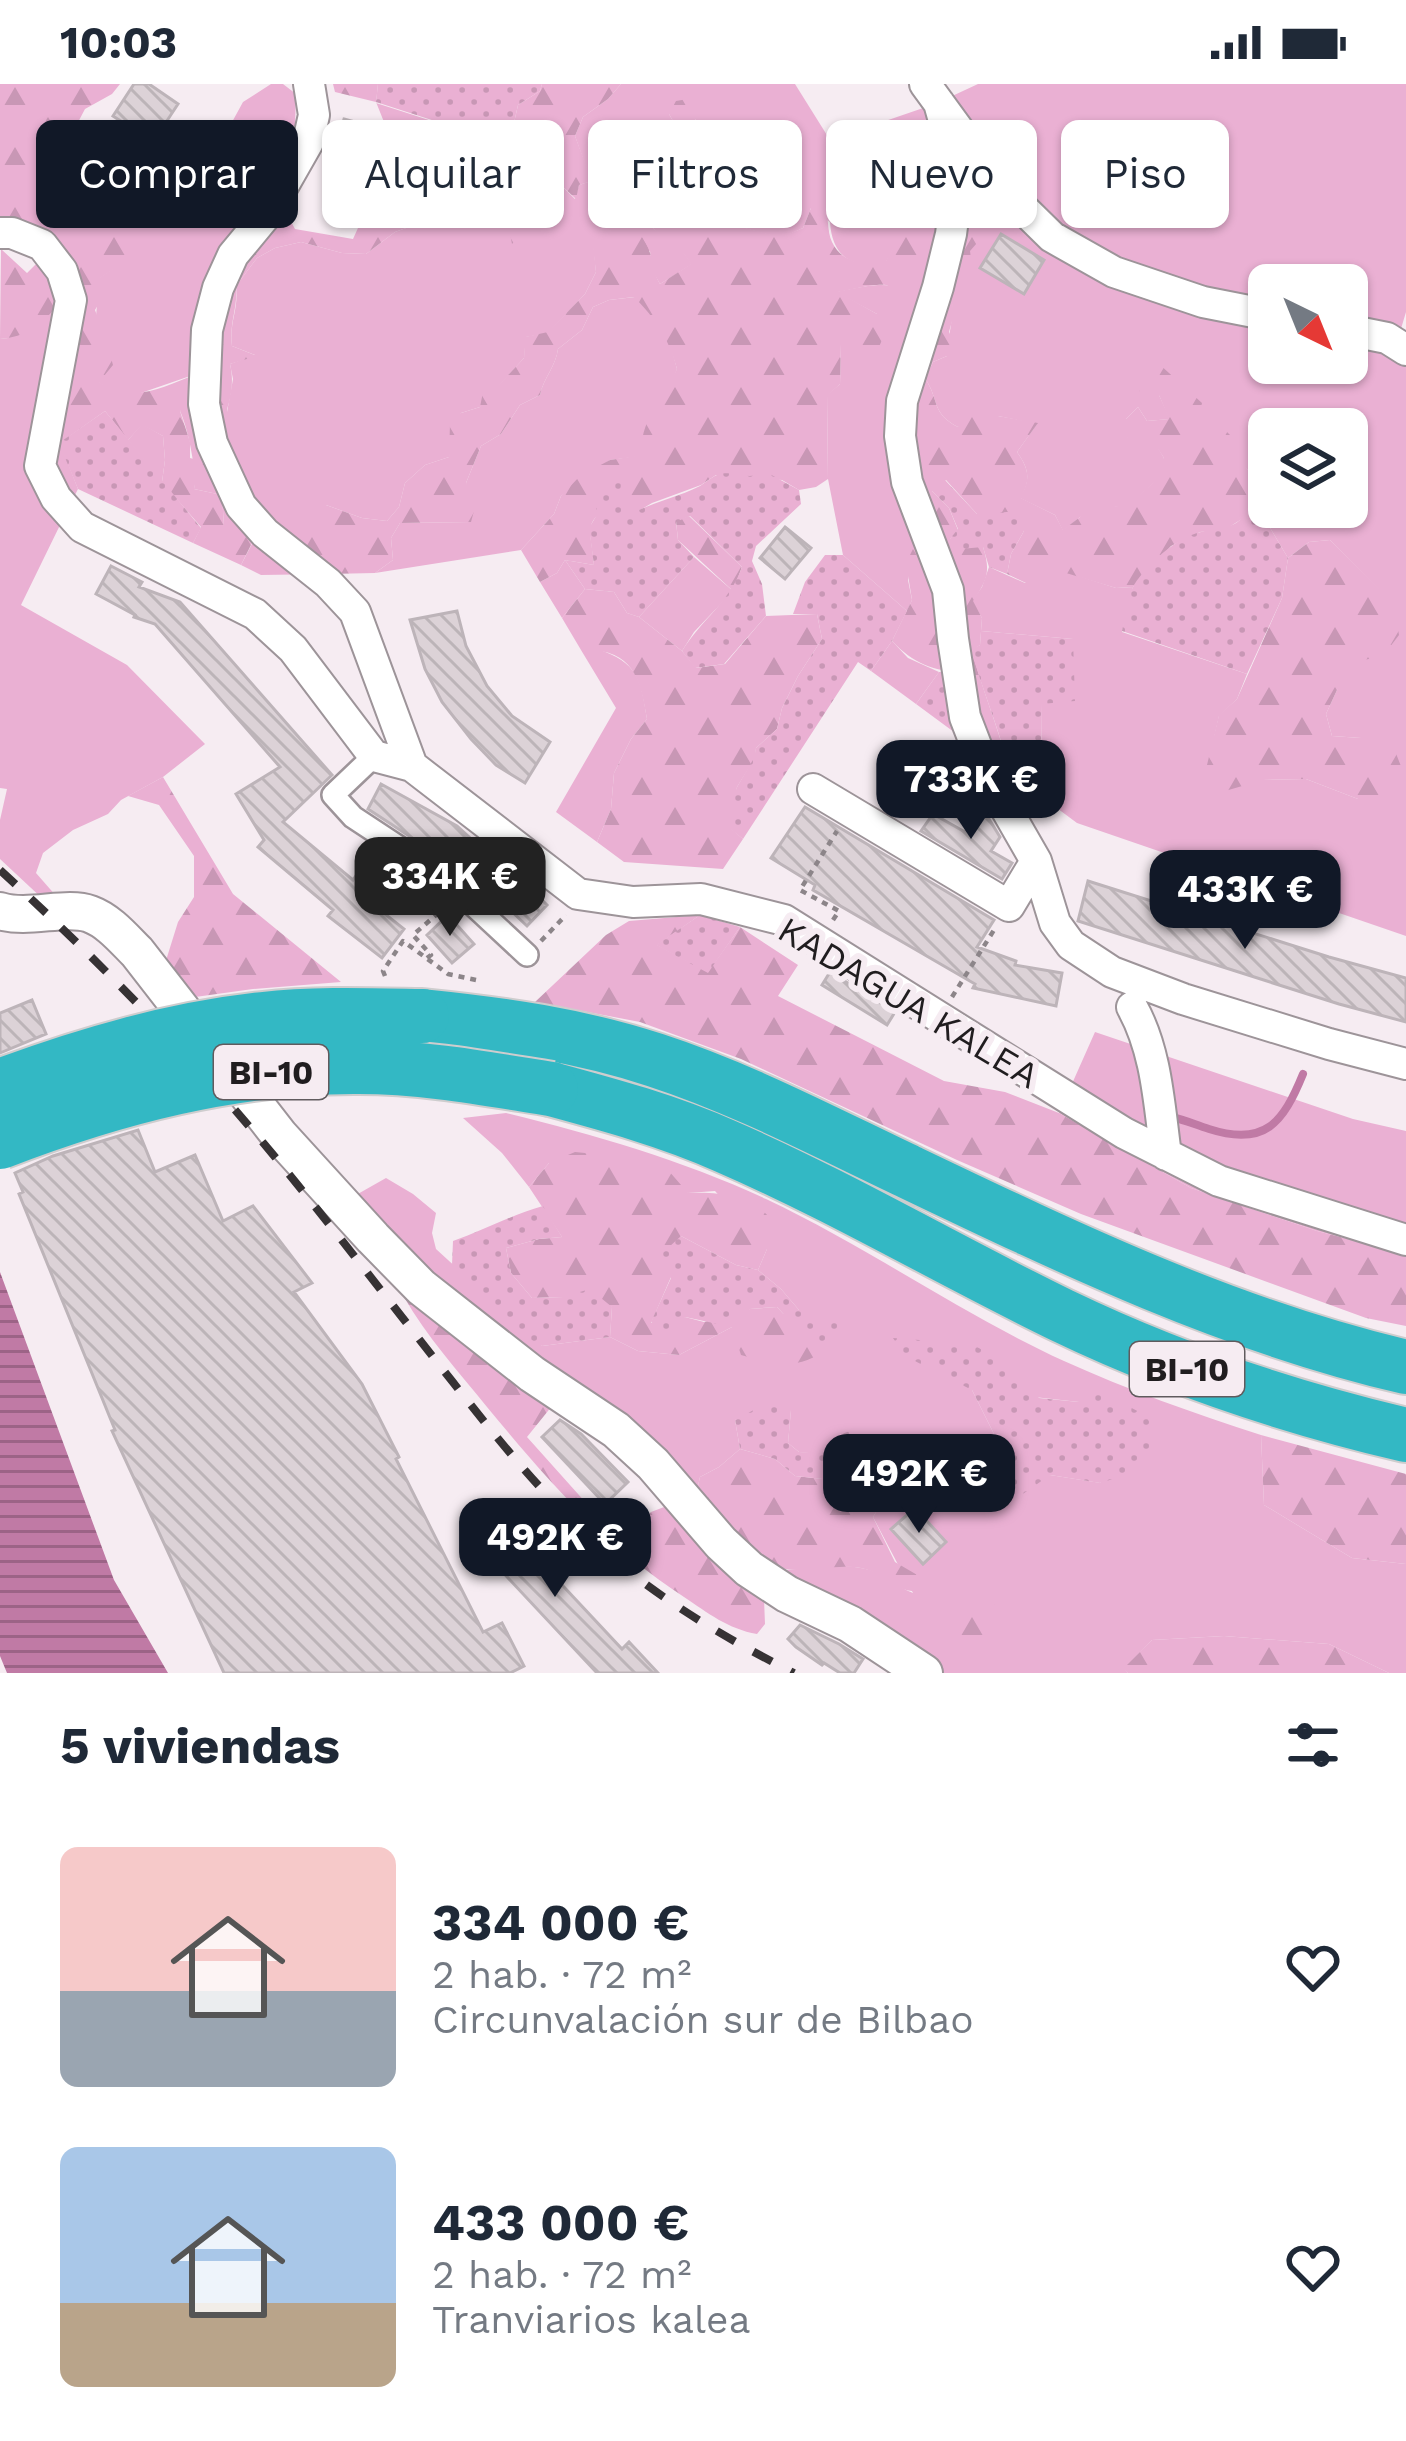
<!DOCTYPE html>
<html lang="es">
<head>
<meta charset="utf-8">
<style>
	:root { --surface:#fff; --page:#f2f2f3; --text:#1f2937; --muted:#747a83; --accent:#111827 }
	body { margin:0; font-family:"Work Sans",sans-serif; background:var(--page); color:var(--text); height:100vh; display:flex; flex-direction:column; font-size:45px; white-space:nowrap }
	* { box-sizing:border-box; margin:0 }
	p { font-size:39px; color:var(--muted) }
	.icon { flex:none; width:66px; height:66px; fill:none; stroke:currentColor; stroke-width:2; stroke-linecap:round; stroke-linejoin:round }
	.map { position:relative; height:1589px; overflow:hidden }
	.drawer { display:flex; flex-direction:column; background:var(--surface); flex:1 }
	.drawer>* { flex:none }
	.top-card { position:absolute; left:36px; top:36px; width:1335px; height:108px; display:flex; gap:24px }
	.needle { width:78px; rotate:137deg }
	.buttons { position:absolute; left:1248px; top:180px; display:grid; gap:24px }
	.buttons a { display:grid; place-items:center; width:120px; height:120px; border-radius:18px; background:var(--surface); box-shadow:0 3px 9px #0004; font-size:60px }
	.price { position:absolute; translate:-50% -102px; padding:0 27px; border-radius:24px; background:var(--accent); color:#fff; font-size:39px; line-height:78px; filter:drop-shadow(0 3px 6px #0008) }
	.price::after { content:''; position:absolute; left:50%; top:72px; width:36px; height:27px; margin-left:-18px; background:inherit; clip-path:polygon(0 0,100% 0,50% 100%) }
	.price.current { background:#222; color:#fff }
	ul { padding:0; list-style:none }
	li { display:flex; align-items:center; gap:36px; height:300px; padding:0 60px }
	li span { display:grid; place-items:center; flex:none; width:336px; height:240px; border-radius:18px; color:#555 }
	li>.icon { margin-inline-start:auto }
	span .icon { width:144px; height:144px; fill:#fffc; stroke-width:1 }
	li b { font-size:51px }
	h2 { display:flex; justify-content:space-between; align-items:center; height:144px; padding:0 60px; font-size:51px }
	.tag { padding:0 42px; border-radius:18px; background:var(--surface); box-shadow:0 3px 9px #0004; font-size:42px; line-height:108px }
	.tag.current { background:var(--accent); color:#fff }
	.status { display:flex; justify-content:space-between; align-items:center; height:84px; padding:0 60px; background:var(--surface); direction:ltr }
	.status svg { height:33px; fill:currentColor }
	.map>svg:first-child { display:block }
</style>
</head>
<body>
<div class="status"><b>10:03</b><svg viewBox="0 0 49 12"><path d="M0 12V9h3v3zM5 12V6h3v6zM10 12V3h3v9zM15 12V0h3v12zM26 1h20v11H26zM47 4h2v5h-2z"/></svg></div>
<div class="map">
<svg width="1406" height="1589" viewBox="0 0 1406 1589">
	<defs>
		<pattern id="forest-firs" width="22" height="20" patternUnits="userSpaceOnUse" patternTransform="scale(3)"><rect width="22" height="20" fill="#eab0d3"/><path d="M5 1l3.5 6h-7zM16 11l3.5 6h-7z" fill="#c897b5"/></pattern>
		<pattern id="garden-dots" width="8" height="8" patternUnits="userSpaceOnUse" patternTransform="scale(3)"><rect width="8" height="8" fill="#eab0d3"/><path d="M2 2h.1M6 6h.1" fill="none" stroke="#c897b5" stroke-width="1.8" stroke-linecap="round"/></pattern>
		<pattern id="water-rules" width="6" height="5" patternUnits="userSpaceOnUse" patternTransform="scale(3)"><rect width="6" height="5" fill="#c07aa5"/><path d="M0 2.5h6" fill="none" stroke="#9c6386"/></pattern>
		<pattern id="building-back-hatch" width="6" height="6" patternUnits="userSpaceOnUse" patternTransform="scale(3)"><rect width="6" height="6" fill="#dcd2d7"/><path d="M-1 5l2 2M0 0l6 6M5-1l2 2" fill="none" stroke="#bcb4b8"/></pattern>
	</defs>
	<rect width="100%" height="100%" fill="#f6ecf2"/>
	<!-- green -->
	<path fill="#eab0d3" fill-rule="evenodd" d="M271,0H283L296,10L295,42L267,94L287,130L265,147L224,205L227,328L233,295L230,280L255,271L232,262C229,237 239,226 236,202L257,174L275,164L301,158L342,169L366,170L395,148L453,127L479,124L509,144L515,132L505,122V113L524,100L514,83L480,106C457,103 449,98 441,77L452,65L457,45L509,61L520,70L537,67L562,102L575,115L579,101L591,97L575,52L583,33L608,15L621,0H795L830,56L929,22L950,94L941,153H900L886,178C853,186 832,173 830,138L811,124L803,144L781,154L722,138L687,115L685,93L707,82L703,46L695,35L669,30L678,46L682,62L635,122L654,145L677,160L692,180L660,200L652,186L650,167L593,156L596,188L585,210L548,249L526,253L524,274L480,323L461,329L449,373L425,381L405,399L399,423L387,437L362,434L326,421L329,490L261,491L241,481L253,458L224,442L222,411L194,405C197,388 188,344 180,327L196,290L138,310L115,309L98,298L94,259L99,194C138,169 141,163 153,119L131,132L113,112L87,90L38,81L65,63L190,115L243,18Z
		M978,0H1406V228L1400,248L1347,238V201H1269V223L1167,199L1060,145L1015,104L950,13Z
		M960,75L1016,137L1269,242V279H1347V257L1374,262L1406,280V852L1077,739L1042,713L1041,619L1073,555L981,547L982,534L972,517L982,503L989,483L1025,499L1066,488L1116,504L1133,503L1122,548L1247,590L1237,615L1219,632L1214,654L1263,696L1306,695L1358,715L1361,654L1332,652L1326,630L1337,606L1359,576L1392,518L1330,456L1309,458L1288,474L1253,415L1248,386L1195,346L1159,311L1170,335L1147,337L1138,323L1126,335L1127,353L1158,364L1164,374L1157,396L1129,421L1106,424L1080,433L1063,447L1055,431L1020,414C1031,395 1029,385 1017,368L1037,340L998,332L958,343C931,329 940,317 925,294L933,278L947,272C948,249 955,234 951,211L962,203ZM1269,345H1347V423H1269Z
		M933,190L895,306L915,461L908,496L912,516L907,527L843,471L828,395L827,311L840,300L841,259L877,230L836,208C850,205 865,202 878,201C907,199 901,225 933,190Z
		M635,213L654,233L670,259L677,285L642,372L610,376L561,412L554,430L521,466L375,489L393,476L391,454L400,439L471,438L466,399L481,362L501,350L520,321L540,311C544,293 556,282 558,265L582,246L593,223L609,216Z
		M57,222L62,437L21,521L127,581L205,660L163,693L121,716L108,730L73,746L43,769L36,789L57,813L45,817L0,775V736L7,705L0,704V255L8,254Z
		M142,340L163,352L165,376L162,398L128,356Z
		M694,473L733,507L694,548L682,567L639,533Z
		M565,476L585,505L562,534L540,498L557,489Z
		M892,557L908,574L939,588L916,620L871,587Z
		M597,565C638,578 641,596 647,635L631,655L614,689L611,725L597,758L556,728L616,624L581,566Z
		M1095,948L1353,1035L1406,1047V1170L1317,1147L1191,1104L1059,1029Z
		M506,1029C595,1051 682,1076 766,1115C868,1163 961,1230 1064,1277C1128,1306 1193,1329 1261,1351L1264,1421L1352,1474L1406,1480V1589H1389L1329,1560L1224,1552L1152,1556L1124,1585L1128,1589H944L783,1486C811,1484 844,1478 870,1486C885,1491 897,1503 913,1509L873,1433L885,1414L874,1396H833L876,1376L799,1368L788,1359L791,1326L735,1336L740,1365L719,1383L700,1393L697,1406L439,1203L356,1111L386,1094L413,1110L436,1129L432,1149L436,1165L542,1262L610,1253L638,1267L679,1271L732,1243L799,1226L781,1205L758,1186L767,1165L715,1107L688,1109L549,1079L529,1103L502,1069L463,1034ZM972,1306L1079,1318L1101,1399L1050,1391L966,1399L994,1350Z"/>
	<!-- forest -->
	<path fill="url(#forest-firs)" d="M0,0H120L112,10L85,25L65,63L40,80L87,90L113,112L130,131L154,118L157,146L144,154L131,174L100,194L104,211L95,226L102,245L95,259L109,267L113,281L99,298C133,321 162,303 197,290L193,314L180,327L190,358V374L209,379L197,391L194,405L222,411L224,442L235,438L253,457L241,481L193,459L201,443L162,398L165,376L163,352L142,341L128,356L105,327L60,359L78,405L71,419L46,382L78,225L0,135Z
		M333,0H378L376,19L457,45L452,65L442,77C449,99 457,103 480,106L514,83L526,87L525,100L505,113L506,123L515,132L527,136L519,152L512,160L509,144L478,124L453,127L395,148L366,170L342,169L301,158L275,164L257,174L236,202C238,225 229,238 232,262L257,272L230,280C235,301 230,322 220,342L213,296L224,205L265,147L287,130L295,145L353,155L372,113L386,43L376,18L335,8Z
		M542,0H621L608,15L583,33L575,52L592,97L579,101L576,115L562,102L546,101L550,86L537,67L520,70L509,61L518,21L540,7Z
		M688,15L695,35L703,46L713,45L726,52L722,71L685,93L688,115L722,138L781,153L803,144L811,124L826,117C828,128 827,148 832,158C842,180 867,182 886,177L899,153L890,127L918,101L938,120C940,144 943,212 904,209C897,209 892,203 886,201C876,199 849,206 838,208L877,230L887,245L878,265L863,271L841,260L840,300L827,312L828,395L816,403L799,406L782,396L716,391L701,401L652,419L635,429L620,419C580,436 591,444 594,481L565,476L557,489L540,498L521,466L554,430L561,412L580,392L610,376L642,371C638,340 663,312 677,285C669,255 656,235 634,213L609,216L593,223L582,246L558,265C556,282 544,293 540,311L520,321L501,350L481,362L466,399L477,416L471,438L400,439L391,454L393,476L375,489L329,490C306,470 294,464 301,432L326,421L362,434L387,437L399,423L405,399L425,381L449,373L450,340L461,329L480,323L484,303H497L524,274L525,253L548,248L585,210L596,188L592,156L615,128C630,136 645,152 650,169C654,181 653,188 660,200L691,180C681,164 671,158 656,147C643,135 636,122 620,113L624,96L682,62L678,46L669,30L676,17Z
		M963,126H974L983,140L977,159L970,167L974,198L951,211L954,230L949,248L955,261L947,272L933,278L925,294C940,317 931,329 958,343L967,332L983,322L998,332L1038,339L1017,368C1029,385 1031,395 1021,414L1055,431L1063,446L1080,433L1089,417C1122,430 1132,418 1156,396L1152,386L1164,374L1158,365L1143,363L1126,353V335L1138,323L1147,337L1169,335L1159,311L1139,307L1143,287L1158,279L1202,319L1196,345L1216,337L1233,354L1236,374L1248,386L1253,415L1245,433L1226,445L1200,448L1171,462L1133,503L1116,504L1066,489L1049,503L1026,499L1007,490L1011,470L1024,447L1001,430H977L946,396L932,407L949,424L958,446L950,455L983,463C991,488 987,496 973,517L982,534L980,561L972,567C983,608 1000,648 1010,689L1000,682L964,588C934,588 913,579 892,557L912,516L906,479L915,461L905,351Z
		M1,165L27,189L38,178L50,185L57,222C41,241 26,253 0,255Z
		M689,432L742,483L733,507L678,456L676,437Z
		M1330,456L1393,518L1399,551L1383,572L1359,577L1355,596L1337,606L1326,630L1332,652L1361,654L1395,667L1406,695L1395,721L1358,715L1306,695L1263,696L1225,707L1207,681L1219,631L1237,615L1282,514L1288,474L1309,458Z
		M585,505L614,508L627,529L639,533L682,567L696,584L725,580L766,532L817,530L822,555L798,592L782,624L777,645L756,664L755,674L737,703L729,743L743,755L723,785L624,778L597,758L611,725L614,689L631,655L647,635C640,592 632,564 581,566L562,534Z
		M163,693L233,810L341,898L253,905L188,914L163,886L178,838L194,813V772L159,721L128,712Z
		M700,831L657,861L708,888L740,843L798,881L778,912L944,997L1005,1008L1059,1029L1191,1104L1317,1147L1406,1170V1242L1366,1234L1081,1130L957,1076L741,975L640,938L535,918L606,851L629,837Z
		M575,1068L615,1072L668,1086L688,1109C729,1107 765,1114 783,1155L767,1165L758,1186L736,1181L681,1152L671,1193L651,1239L685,1233L704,1238L750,1225L777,1223L801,1249L832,1262C797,1287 781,1282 741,1271L732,1243L679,1271L638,1267L610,1253L612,1223L563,1213L532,1214L511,1189L506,1164L539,1155L562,1153L529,1103L549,1079Z
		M404,1213L421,1223L552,1322L527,1353L587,1420L608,1436L635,1446L651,1428L672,1420L726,1489L764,1515L765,1540L757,1550C728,1545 708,1529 684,1513C601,1458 550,1399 487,1323C458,1287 427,1253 404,1213Z
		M1261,1351L1406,1390V1480L1352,1474L1264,1421Z
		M740,1365L775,1375L795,1392L833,1396H874L885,1414L873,1433L895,1478L919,1492L920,1507C897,1510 883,1488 861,1484C836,1480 810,1488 786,1485C747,1481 721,1434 697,1406L700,1393L719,1383Z
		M997,1502L991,1541L974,1567L954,1568L941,1555L946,1528L974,1511Z
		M1224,1552L1329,1560L1389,1589H1128L1123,1585L1152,1556Z"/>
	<!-- garden -->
	<path fill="url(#garden-dots)" d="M378,0H542L540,7L518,21L509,61L376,18Z
		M105,327L201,444L193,459L78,405L59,359Z
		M766,388L799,406L801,420L756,462L752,477L762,500L766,532L724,580L695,584L682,567C702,535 729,519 742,483L690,432L676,438L678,456L694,473L639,533L627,529L614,508L585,505L565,476L594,481L589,444L598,429L592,412L602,399L621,397L620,418L635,428C656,417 679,413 700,402C703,400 715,391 717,391C736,385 744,398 766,388Z
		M945,396L977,430L1020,427L1024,447L1011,470L1007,490L989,483L983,463L960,465L949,456L958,445L949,424L931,406Z
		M1253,415L1288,474L1282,514L1247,590L1122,547C1125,533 1127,514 1134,501C1148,479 1176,454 1201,448C1231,439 1237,449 1253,415Z
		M825,471H843L907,527L892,557L871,587L858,578L743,755L729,744V726L737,703L754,674L756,664L777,645L782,624L798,592L822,555L817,530H793L805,498Z
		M981,547L1073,555L1075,617L1041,620L1042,713L1010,689C1000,647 983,608 971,566L980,561Z
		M964,587L1000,682L916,620L939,588Z
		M700,831L740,843L708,889L656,861Z
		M543,1122L562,1153L539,1155L506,1164L511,1189L532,1214L563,1213L590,1205L612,1223L610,1253L542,1262L503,1240L452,1181L453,1157C484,1146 511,1131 543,1122Z
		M681,1152L736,1181L758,1186L781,1205L799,1226L842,1241L832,1262L801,1249L777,1223L750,1225L732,1243L685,1233L668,1250L651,1238L671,1194L656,1175Z
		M893,1254L972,1260L1013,1284L1039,1314L1079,1318L1099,1307L1147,1332L1158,1363L1138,1387L1100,1399L1050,1391L987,1435L965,1399L994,1350L972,1306L905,1272Z
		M767,1319L791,1326L788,1359L799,1368L821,1369L828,1355L861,1343L876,1376L832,1396L795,1392L775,1375L740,1365L735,1336Z"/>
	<!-- water -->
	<path fill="url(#water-rules)" d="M0,1188L114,1496L168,1589H7L0,1572Z"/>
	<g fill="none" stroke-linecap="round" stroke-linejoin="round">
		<!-- stream -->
		<path stroke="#c07aa5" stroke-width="8" d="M1172,1033C1185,1036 1196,1041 1209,1045C1265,1063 1283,1039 1303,990"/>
	</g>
	<!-- building -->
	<path fill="url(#building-back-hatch)" stroke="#bdb4b9" stroke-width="3" d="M134,0H149L178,20L153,58L113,32Z
		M344,35L377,44L361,101L325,103Z
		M1001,150L1044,176L1024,210L980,184Z
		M785,443L811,464L785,495L760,474Z
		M111,482L142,498L139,503L180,518L332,691L283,738L353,796L374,765L403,784L376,823L404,845L382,874L328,832L333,826L258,763L264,756L236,710L280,683L155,540L134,533L135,531L96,510Z
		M457,527L466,562L487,602L512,632L550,658L525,699L496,681L471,655L442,618L425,585L410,536Z
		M381,700L457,742L517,797L520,794L547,821L527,842L488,805L485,808L448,772L422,758L420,759L368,725Z
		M805,723L994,836L977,863L1016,877L1015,881L1062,889L1056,922L973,904L975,900L813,806L815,801L771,774Z
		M978,728L989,735L1000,753L991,767L1012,779L1002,795L921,747L933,730L965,748Z
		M1088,797L1329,873L1406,894V938L1339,920L1078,837Z
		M448,831L474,860L452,879L427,851Z
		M830,888L895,928L887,941L822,901Z
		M32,916L46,950L0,969V929Z
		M138,1046L155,1088L195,1071L223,1137L253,1122L312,1199L294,1208L362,1300L399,1373L396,1375L483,1548L502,1539L524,1582L510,1589H224L112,1347L115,1346L19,1110L23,1108L15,1089L53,1072Z
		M560,1336L581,1350L628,1398L605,1420L542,1353Z
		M915,1424L946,1458L923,1480L891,1445Z
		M492,1426L622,1565L629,1558L658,1589H597L467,1450Z
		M800,1541L839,1560L863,1575L854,1589H840L824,1579L822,1581L796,1563L788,1555Z"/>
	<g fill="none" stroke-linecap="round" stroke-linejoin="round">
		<defs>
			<path id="pedestrian" d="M374,672L333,711L353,733L441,791L527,871"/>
			<path id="minor" d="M309,0L314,31L308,58L267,130L233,171L218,204L207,246L204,320L212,359L241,422L265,449L328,499L355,528L412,682L578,810L633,818L701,815L784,836L1124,1049L1219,1097L1406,1156
				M925,0L998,100L1052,153L1114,188L1203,218L1269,231
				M939,19L953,69L957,104L951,150L938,203L902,317L900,352L907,398L948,506L953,555L965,633L989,695L1036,777L1055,839L1071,861L1112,888L1183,915L1329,960L1406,980
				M0,149H12L42,161L62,187L71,216L40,382L56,414L82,443L255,530L293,565L374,672L412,682
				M1347,246L1387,254L1406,266
				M813,705L1009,822L1036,777
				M1132,923C1157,968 1159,1021 1166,1071"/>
			<path id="tertiary" d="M0,827C29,836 66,821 90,830C109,837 123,854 137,868L280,1052L373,1154L421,1203L532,1290L616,1346L653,1380L721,1459L749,1485L787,1510L850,1540L924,1589"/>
			<path id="motorway" d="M422,932C501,940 579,951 655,976C741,1004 823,1047 905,1086C1068,1164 1230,1242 1406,1283
				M551,1005C610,1021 669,1037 725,1062C840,1112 948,1176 1061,1231C1171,1284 1287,1323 1406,1351"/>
		</defs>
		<!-- pedestrian casing -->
		<use href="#pedestrian" stroke="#9d9499" stroke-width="26"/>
		<!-- minor casing -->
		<use href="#minor" stroke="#9d9499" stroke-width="34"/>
		<!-- tertiary casing -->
		<use href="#tertiary" stroke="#9d9499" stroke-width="40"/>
		<!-- motorway casing -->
		<use href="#motorway" stroke="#cecdce" stroke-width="58"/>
		<!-- path -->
		<path stroke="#8c8589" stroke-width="4.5" stroke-dasharray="6 6" stroke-linecap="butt" d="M457,778L471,758
			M496,811L513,794
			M833,836L839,827L800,806L837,747
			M541,857L566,831
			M427,874L431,871L413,851L443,825
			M385,892L383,887L403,857L448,890L476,896
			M952,913L994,846"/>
		<!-- pedestrian -->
		<use href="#pedestrian" stroke="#fff" stroke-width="21"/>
		<!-- minor -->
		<use href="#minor" stroke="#fff" stroke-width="30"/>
		<!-- tertiary -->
		<use href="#tertiary" stroke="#fff" stroke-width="36"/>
		<!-- motorway -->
		<use href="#motorway" stroke="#33b8c4" stroke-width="54"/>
		<!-- rail -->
		<path stroke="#363234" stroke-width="8" stroke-dasharray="21 21" stroke-linecap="butt" d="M0,786C110,887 212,993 305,1110C355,1172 403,1235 452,1297C498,1356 547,1416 603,1466C660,1516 727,1555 794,1589"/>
		<defs>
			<path id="motorway-bridge" d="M0,1002C86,970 172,945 263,935C315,929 369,931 422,932
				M0,1058C114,1014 235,982 359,983C424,983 488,995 551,1005"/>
		</defs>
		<!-- motorway-bridge casing -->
		<use href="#motorway-bridge" stroke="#cecdce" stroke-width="58" stroke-linecap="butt"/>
		<!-- motorway-bridge -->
		<use href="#motorway-bridge" stroke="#33b8c4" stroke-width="54"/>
	</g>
	<g text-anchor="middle" stroke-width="12" stroke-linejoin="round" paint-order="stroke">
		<!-- shield labels -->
		<g fill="#f6ecf2" stroke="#605b5e" stroke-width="3">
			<rect x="214" y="961" width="114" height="54" rx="9"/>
			<rect x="1130" y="1258" width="114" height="54" rx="9"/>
		</g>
		<g font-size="33" font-weight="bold" fill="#201d1f">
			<text x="271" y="1000">BI-10</text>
			<text x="1187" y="1297">BI-10</text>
		</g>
		<!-- street labels -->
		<g font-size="36" fill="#201d1f" stroke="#f6ecf2">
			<text transform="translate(909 918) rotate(31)" y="13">KADAGUA KALEA</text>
		</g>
	</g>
</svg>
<div class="buttons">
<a><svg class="needle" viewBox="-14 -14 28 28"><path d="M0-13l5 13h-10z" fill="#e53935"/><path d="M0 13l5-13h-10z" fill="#747a83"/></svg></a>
<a><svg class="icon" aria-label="layers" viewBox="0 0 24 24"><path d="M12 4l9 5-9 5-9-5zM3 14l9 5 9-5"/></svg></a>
</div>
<b class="price" style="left:971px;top:758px">733K €</b>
<b class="price current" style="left:450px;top:855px">334K €</b>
<b class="price" style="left:1245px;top:868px">433K €</b>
<b class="price" style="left:919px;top:1452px">492K €</b>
<b class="price" style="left:555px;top:1516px">492K €</b>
<div class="top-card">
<a class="tag current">Comprar</a>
<a class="tag">Alquilar</a>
<a class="tag">Filtros</a>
<a class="tag">Nuevo</a>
<a class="tag">Piso</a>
</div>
</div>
<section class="drawer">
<h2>5 viviendas<svg class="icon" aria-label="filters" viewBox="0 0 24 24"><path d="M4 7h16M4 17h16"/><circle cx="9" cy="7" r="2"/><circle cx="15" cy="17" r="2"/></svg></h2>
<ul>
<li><span style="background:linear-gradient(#f6c9c9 60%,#9aa5b1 0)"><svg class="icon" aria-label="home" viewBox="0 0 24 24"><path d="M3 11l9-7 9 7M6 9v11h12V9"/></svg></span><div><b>334 000 €</b><p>2 hab. · 72 m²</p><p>Circunvalación sur de Bilbao</p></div><svg class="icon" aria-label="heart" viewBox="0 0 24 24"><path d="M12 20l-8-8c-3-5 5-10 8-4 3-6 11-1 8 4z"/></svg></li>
<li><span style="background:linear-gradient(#a9c7e8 65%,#b9a48a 0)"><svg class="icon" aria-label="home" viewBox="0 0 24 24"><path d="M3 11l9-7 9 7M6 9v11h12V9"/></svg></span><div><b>433 000 €</b><p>2 hab. · 72 m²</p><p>Tranviarios kalea</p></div><svg class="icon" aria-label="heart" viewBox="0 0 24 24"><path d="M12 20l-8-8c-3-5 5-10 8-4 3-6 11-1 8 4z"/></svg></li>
</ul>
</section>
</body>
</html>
